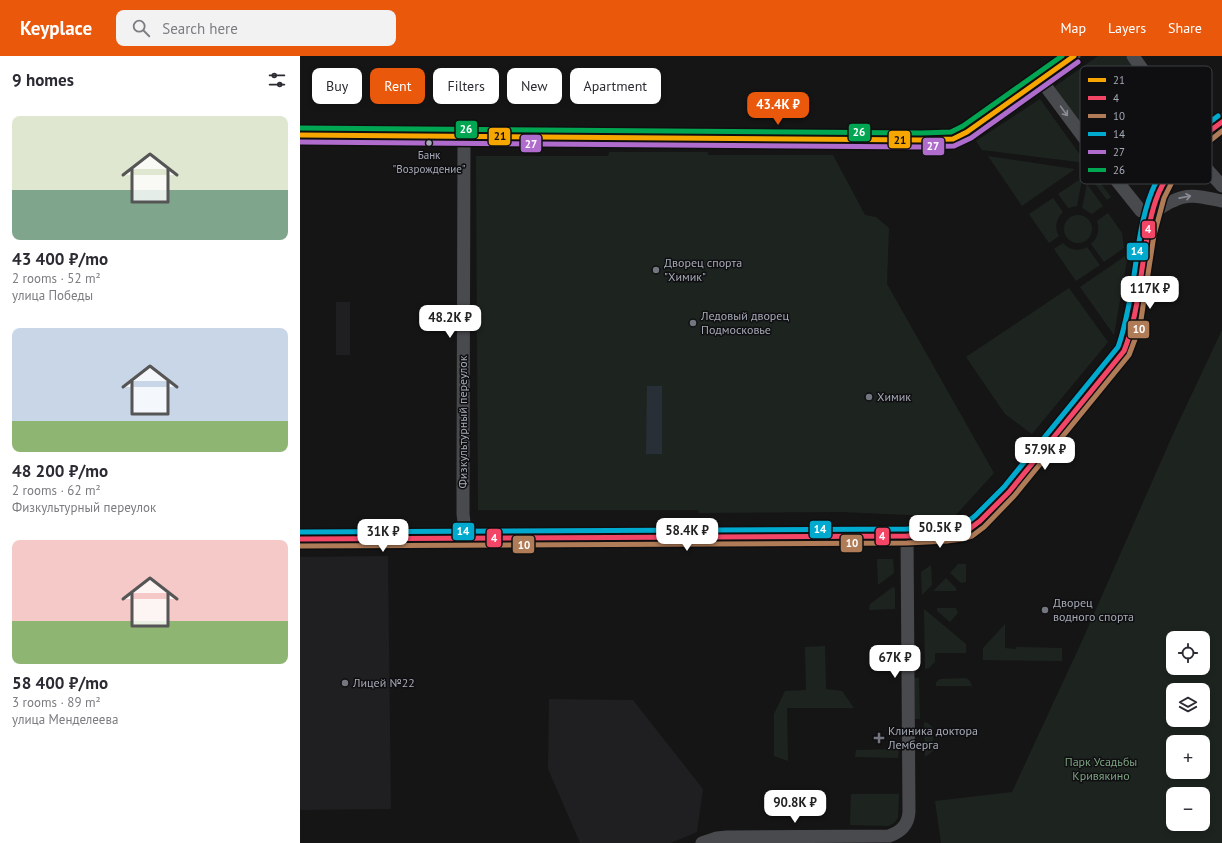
<!DOCTYPE html>
<html lang="en">
<head>
<meta charset="utf-8">
<style>
	:root { --surface:#fff; --page:#f2f2f3; --text:#2b2b33; --muted:#7c7c81; --accent:#ea580c }
	body { margin:0; font-family:"PT Sans",sans-serif; background:var(--page); color:var(--text); height:100vh; display:flex; flex-direction:column; font-size:15px; white-space:nowrap }
	* { box-sizing:border-box; margin:0 }
	p { font-size:13px; color:var(--muted) }
	.icon { flex:none; width:22px; height:22px; fill:none; stroke:currentColor; stroke-width:2; stroke-linecap:round; stroke-linejoin:round }
	.map { position:relative; flex:1; overflow:hidden }
	.sheet { display:flex; flex-direction:column; background:var(--surface); width:300px }
	.sheet>* { flex:none }
	.banner { position:absolute; left:12px; top:12px; width:380px; height:36px; display:flex; gap:8px }
	.controls { position:absolute; left:866px; top:575px; display:grid; gap:8px }
	.controls a { display:grid; place-items:center; width:44px; height:44px; border-radius:8px; background:var(--surface); box-shadow:0 2px 6px #0003; font-size:20px }
	.price { position:absolute; translate:-50% -34px; padding:0 9px; border-radius:8px; background:#fff; color:#222; font-size:13px; line-height:26px; filter:drop-shadow(0 1px 2px #0008) }
	.price::after { content:''; position:absolute; left:50%; top:24px; width:12px; height:9px; margin-left:-6px; background:inherit; clip-path:polygon(0 0,100% 0,50% 100%) }
	.price.selected { background:var(--accent); color:#fff }
	ul { padding:0; list-style:none }
	li { display:grid; align-content:center; gap:8px; height:212px; padding:0 12px }
	li span { display:grid; place-items:center; height:124px; border-radius:8px; color:#555 }
	li>.icon { margin-inline-start:auto }
	span .icon { width:72px; height:72px; fill:#fffc; stroke-width:1 }
	li b { font-size:17px }
	h2 { display:flex; justify-content:space-between; align-items:center; height:48px; padding:0 12px; font-size:17px }
	.chip { padding:0 14px; border-radius:8px; background:var(--surface); box-shadow:0 2px 6px #0003; font-size:14px; line-height:36px }
	.chip.selected { background:var(--accent); color:#fff }
	header { display:flex; align-items:center; gap:24px; box-sizing:border-box; height:56px; padding:0 20px; background:var(--accent); color:#fff }
	header strong { font-size:19px }
	nav { display:flex; gap:22px; margin-inline-start:auto; font-size:14px }
	.search { width:280px; height:36px; background:var(--page); display:flex; align-items:center; gap:10px; box-sizing:border-box; padding:0 14px; border-radius:8px; color:var(--muted); font-size:15px }
	main { display:flex; flex:1; min-height:0 }
	.map>svg:first-child { display:block }
</style>
</head>
<body>
<header>
<strong>Keyplace</strong>
<div class="search"><svg class="icon" aria-label="search" viewBox="0 0 24 24"><circle cx="10" cy="10" r="6"/><path d="M15 15l6 6"/></svg>Search here</div>
<nav><a>Map</a><a>Layers</a><a>Share</a></nav>
</header>
<main>
<section class="sheet">
<h2>9 homes<svg class="icon" aria-label="filters" viewBox="0 0 24 24"><path d="M4 7h16M4 17h16"/><circle cx="9" cy="7" r="2"/><circle cx="15" cy="17" r="2"/></svg></h2>
<ul>
<li><span style="background:linear-gradient(#dfe7d0 60%,#7fa58c 0)"><svg class="icon" aria-label="home" viewBox="0 0 24 24"><path d="M3 11l9-7 9 7M6 9v11h12V9"/></svg></span><div><b>43 400 ₽/mo</b><p>2 rooms · 52 m²</p><p>улица Победы</p></div></li>
<li><span style="background:linear-gradient(#c9d6e8 75%,#8fb573 0)"><svg class="icon" aria-label="home" viewBox="0 0 24 24"><path d="M3 11l9-7 9 7M6 9v11h12V9"/></svg></span><div><b>48 200 ₽/mo</b><p>2 rooms · 62 m²</p><p>Физкультурный переулок</p></div></li>
<li><span style="background:linear-gradient(#f6c9c9 65%,#8fb573 0)"><svg class="icon" aria-label="home" viewBox="0 0 24 24"><path d="M3 11l9-7 9 7M6 9v11h12V9"/></svg></span><div><b>58 400 ₽/mo</b><p>3 rooms · 89 m²</p><p>улица Менделеева</p></div></li>
</ul>
</section>
<div class="map">
<svg width="922" height="787" viewBox="0 0 922 787">
	<rect width="100%" height="100%" fill="#151515"/>
	<!-- built -->
	<path fill="#1f1f21" d="M36,246H50V299H36Z
		M88,500L91,753L0,754V501Z
		M249,643L333,644L403,733L397,776L371,787H280L248,713Z"/>
	<!-- green -->
	<path fill="#1d241f" fill-rule="evenodd" d="M798,0H826L857,43L861,53L803,96L754,31Z
		M740,43L786,107L682,94L676,85Z
		M309,96H408V99H533L565,159L576,161L589,172L587,228L694,417L654,461L541,456L399,457L398,454H178L176,100H308Z
		M688,100L775,113L722,150Z
		M790,113L811,141L807,144L786,116Z
		M779,124H782L777,150L768,152L758,138Z
		M787,128L803,150L792,158L782,152Z
		M753,142L763,156C756,163 754,171 759,180L749,187L729,158Z
		M808,157L822,177L824,192L804,206L791,188C798,182 800,173 797,165Z
		M764 173a14 14 0 1 1 28 0a14 14 0 1 1-28 0Z
		M763,187C769,194 779,196 787,191L800,209L776,225L754,193Z
		M828,198L814,279L780,231Z
		M769,232L808,286L732,378L705,358L666,301Z
		M922,274V787H641L635,745L712,736L782,585L874,376ZM873,582H903V612H873ZM873,634H903V664H873ZM873,686H903V716H873ZM873,738H903V768H873Z
		M577,503H593L594,517L578,529Z
		M658,508H666V526L661,527L650,517Z
		M631,509L632,529L622,539L621,516Z
		M646,522L656,532V535H633Z
		M593,531L595,533V553L569,554L570,548Z
		M637,552H656L658,557L650,566L637,555Z
		M624,553L666,588V597H635V606L629,612L625,613Z
		M705,568V592L716,593V591L762,592V605L683,604V592Z
		M525,590L526,633L542,635L554,652H487L488,705L474,700V658L485,635L506,634L505,591Z
		M614,622H619L620,663H615Z
		M666,622L670,625L672,630H636V626L640,623Z
		M624,666L628,667L633,672V695L625,701Z
		M599,693L598,702L555,701L556,694Z
		M551,738H599L598,762L594,767L588,770L550,769Z"/>
	<!-- water -->
	<path fill="#282f37" d="M347,330H362V398H346Z"/>
	<g fill="none" stroke-linecap="round" stroke-linejoin="round">
		<!-- minor -->
		<path stroke="#494a4e" stroke-width="13" d="M833,0L887,77L889,93L922,130
			M741,24L805,110L841,155L851,158C858,154 865,148 873,145C889,136 905,142 922,145
			M0,79H95L164,81L298,82L370,81L621,84L653,83L667,76L774,0
			M164,81L163,423V458L166,482
			M402,787L417,782L427,781L589,780C601,776 608,769 609,756L607,480"/>
		<!-- major -->
		<path stroke="#4b4c50" stroke-width="17" d="M0,483L607,480L647,478L660,476L668,474L680,465L709,436L824,295L829,282L833,268C836,248 840,227 843,207C847,180 850,155 862,130C875,104 898,83 922,66"/>
		<defs>
			<path id="bus-1" d="M0,79L621,84L653,83L667,76L774,0"/>
			<path id="bus-2" d="M0,483L607,480L647,478L660,476L668,474L680,465L709,436L824,295C836,265 839,232 844,200C848,176 851,151 862,130C876,103 898,83 922,66"/>
			<path id="bus-3" d="M0,490L607,487L647,485L662,483L672,480L684,471L714,440L829,299L840,270L854,179L864,142L873,124L886,107L901,92L922,75"/>
			<path id="bus-4" d="M0,476L607,473L659,469L665,468L675,460L704,431L818,291C825,272 828,253 832,232C838,197 840,159 856,126C870,99 893,78 918,60"/>
			<path id="bus-5" d="M0,86L621,91L654,90L671,82L778,6"/>
			<path id="bus-6" d="M0,72L621,77L651,76L663,70L762,0"/>
		</defs>
		<!-- bus-1 casing -->
		<use href="#bus-1" stroke="#0f0f11" stroke-width="8"/>
		<!-- bus-2 casing -->
		<use href="#bus-2" stroke="#0f0f11" stroke-width="8"/>
		<!-- bus-3 casing -->
		<use href="#bus-3" stroke="#0f0f11" stroke-width="8"/>
		<!-- bus-4 casing -->
		<use href="#bus-4" stroke="#0f0f11" stroke-width="8"/>
		<!-- bus-5 casing -->
		<use href="#bus-5" stroke="#0f0f11" stroke-width="8"/>
		<!-- bus-6 casing -->
		<use href="#bus-6" stroke="#0f0f11" stroke-width="8"/>
		<!-- bus-1 -->
		<use href="#bus-1" stroke="#f7a600" stroke-width="5"/>
		<!-- bus-2 -->
		<use href="#bus-2" stroke="#f34667" stroke-width="5"/>
		<!-- bus-3 -->
		<use href="#bus-3" stroke="#b07c57" stroke-width="5"/>
		<!-- bus-4 -->
		<use href="#bus-4" stroke="#00a9ce" stroke-width="5"/>
		<!-- bus-5 -->
		<use href="#bus-5" stroke="#b06ccc" stroke-width="5"/>
		<!-- bus-6 -->
		<use href="#bus-6" stroke="#00a651" stroke-width="5"/>
	</g>
	<!-- one-way arrows -->
	<defs><path id="oneway-shaft" d="M-6 0H5M1.5-3L5.5 0L1.5 3" fill="none" stroke-width="1.6" stroke-linecap="round" stroke-linejoin="round"/></defs>
	<g stroke="#8a8d97">
		<use href="#oneway-shaft" transform="translate(764 55) rotate(54)"/>
		<use href="#oneway-shaft" transform="translate(885 141) rotate(-11)"/>
	</g>
	<!-- markers -->
	<circle fill="#a6aab6" stroke="#0f0f11" stroke-width="1.5" cx="129" cy="87" r="3.5"/>
	<g fill="#73767e" stroke="#0f0f11" stroke-width="1.5">
		<circle cx="356" cy="214" r="4"/>
		<circle cx="393" cy="267" r="4"/>
		<circle cx="569" cy="341" r="4"/>
		<circle cx="745" cy="554" r="4"/>
		<circle cx="45" cy="627" r="4"/>
		<path d="M577 676h4v4h4v4h-4v4h-4v-4h-4v-4h4z"/>
	</g>
	<g text-anchor="middle" stroke-width="3" stroke-linejoin="round" paint-order="stroke">
		<!-- bus labels -->
		<g font-size="11" fill="#a6aab6" stroke="#0f0f11">
			<text x="129" y="103">Банк<tspan x="129" dy="14">"Возрождение"</tspan></text>
		</g>
		<!-- poi labels -->
		<g font-size="12" fill="#a6aab6" stroke="#0f0f11" text-anchor="start">
			<text x="364" y="211">Дворец спорта<tspan x="364" dy="14">"Химик"</tspan></text>
			<text x="401" y="264">Ледовый дворец<tspan x="401" dy="14">Подмосковье</tspan></text>
			<text x="577" y="345">Химик</text>
			<text x="753" y="551">Дворец<tspan x="753" dy="14">водного спорта</tspan></text>
			<text x="53" y="631">Лицей №22</text>
			<text x="588" y="679">Клиника доктора<tspan x="588" dy="14">Лемберга</tspan></text>
		</g>
		<!-- street labels -->
		<g font-size="12" fill="#a6aab6" stroke="#0f0f11">
			<text transform="translate(163 366) rotate(-90)" y="4">Физкультурный переулок</text>
		</g>
		<!-- park labels -->
		<g font-size="12" fill="#7da282" stroke="#0f0f11">
			<text x="801" y="710">Парк Усадьбы<tspan x="801" dy="14">Кривякино</tspan></text>
		</g>
	</g>
	<!-- legend -->
	<rect x="780" y="10" width="132" height="118" rx="6" fill="#0f0f11" stroke="#3c3e43" stroke-width="1"/>
	<rect x="788" y="22" width="18" height="4" fill="#f7a600"/>
	<rect x="788" y="40" width="18" height="4" fill="#f34667"/>
	<rect x="788" y="58" width="18" height="4" fill="#b07c57"/>
	<rect x="788" y="76" width="18" height="4" fill="#00a9ce"/>
	<rect x="788" y="94" width="18" height="4" fill="#b06ccc"/>
	<rect x="788" y="112" width="18" height="4" fill="#00a651"/>
	<g font-size="11" fill="#a6aab6">
		<text x="813" y="28">21</text>
		<text x="813" y="46">4</text>
		<text x="813" y="64">10</text>
		<text x="813" y="82">14</text>
		<text x="813" y="100">27</text>
		<text x="813" y="118">26</text>
	</g>
	<g stroke="#0f0f11" stroke-width="1.5">
		<rect x="155" y="64" width="23" height="19" rx="4" fill="#00a651"/>
		<rect x="548" y="67" width="23" height="19" rx="4" fill="#00a651"/>
		<rect x="188" y="71" width="23" height="19" rx="4" fill="#f7a600"/>
		<rect x="588" y="74" width="23" height="19" rx="4" fill="#f7a600"/>
		<rect x="220" y="78" width="22" height="19" rx="4" fill="#b06ccc"/>
		<rect x="622" y="81" width="23" height="19" rx="4" fill="#b06ccc"/>
		<rect x="841" y="164" width="15" height="19" rx="4" fill="#f34667"/>
		<rect x="826" y="186" width="23" height="19" rx="4" fill="#00a9ce"/>
		<rect x="827" y="264" width="23" height="19" rx="4" fill="#b07c57"/>
		<rect x="509" y="464" width="23" height="19" rx="4" fill="#00a9ce"/>
		<rect x="152" y="466" width="23" height="19" rx="4" fill="#00a9ce"/>
		<rect x="575" y="471" width="15" height="19" rx="4" fill="#f34667"/>
		<rect x="186" y="472" width="16" height="20" rx="4" fill="#f34667"/>
		<rect x="540" y="478" width="23" height="19" rx="4" fill="#b07c57"/>
		<rect x="212" y="479" width="23" height="19" rx="4" fill="#b07c57"/>
	</g>
	<g font-size="11" text-anchor="middle" font-weight="bold" fill="#fff">
		<text x="166" y="77">26</text>
		<text x="559" y="80">26</text>
		<text x="231" y="92">27</text>
		<text x="633" y="94">27</text>
		<text x="848" y="177">4</text>
		<text x="837" y="199">14</text>
		<text x="839" y="277">10</text>
		<text x="520" y="477">14</text>
		<text x="163" y="479">14</text>
		<text x="582" y="484">4</text>
		<text x="194" y="486">4</text>
		<text x="552" y="491">10</text>
		<text x="224" y="493">10</text>
	</g>
	<g font-size="11" text-anchor="middle" font-weight="bold" fill="#111">
		<text x="200" y="84">21</text>
		<text x="600" y="88">21</text>
	</g>
</svg>
<div class="controls">
<a><svg class="icon" aria-label="locate" viewBox="0 0 24 24"><circle cx="12" cy="12" r="6"/><path d="M12 2v4M12 18v4M2 12h4M18 12h4"/></svg></a>
<a><svg class="icon" aria-label="layers" viewBox="0 0 24 24"><path d="M12 4l9 5-9 5-9-5zM3 14l9 5 9-5"/></svg></a>
<a>+</a>
<a>−</a>
</div>
<b class="price selected" style="left:478px;top:70px">43.4K ₽</b>
<b class="price" style="left:850px;top:254px">117K ₽</b>
<b class="price" style="left:150px;top:283px">48.2K ₽</b>
<b class="price" style="left:745px;top:415px">57.9K ₽</b>
<b class="price" style="left:640px;top:493px">50.5K ₽</b>
<b class="price" style="left:387px;top:496px">58.4K ₽</b>
<b class="price" style="left:83px;top:497px">31K ₽</b>
<b class="price" style="left:595px;top:623px">67K ₽</b>
<b class="price" style="left:495px;top:768px">90.8K ₽</b>
<div class="banner">
<a class="chip">Buy</a>
<a class="chip selected">Rent</a>
<a class="chip">Filters</a>
<a class="chip">New</a>
<a class="chip">Apartment</a>
</div>
</div>
</main>
</body>
</html>
